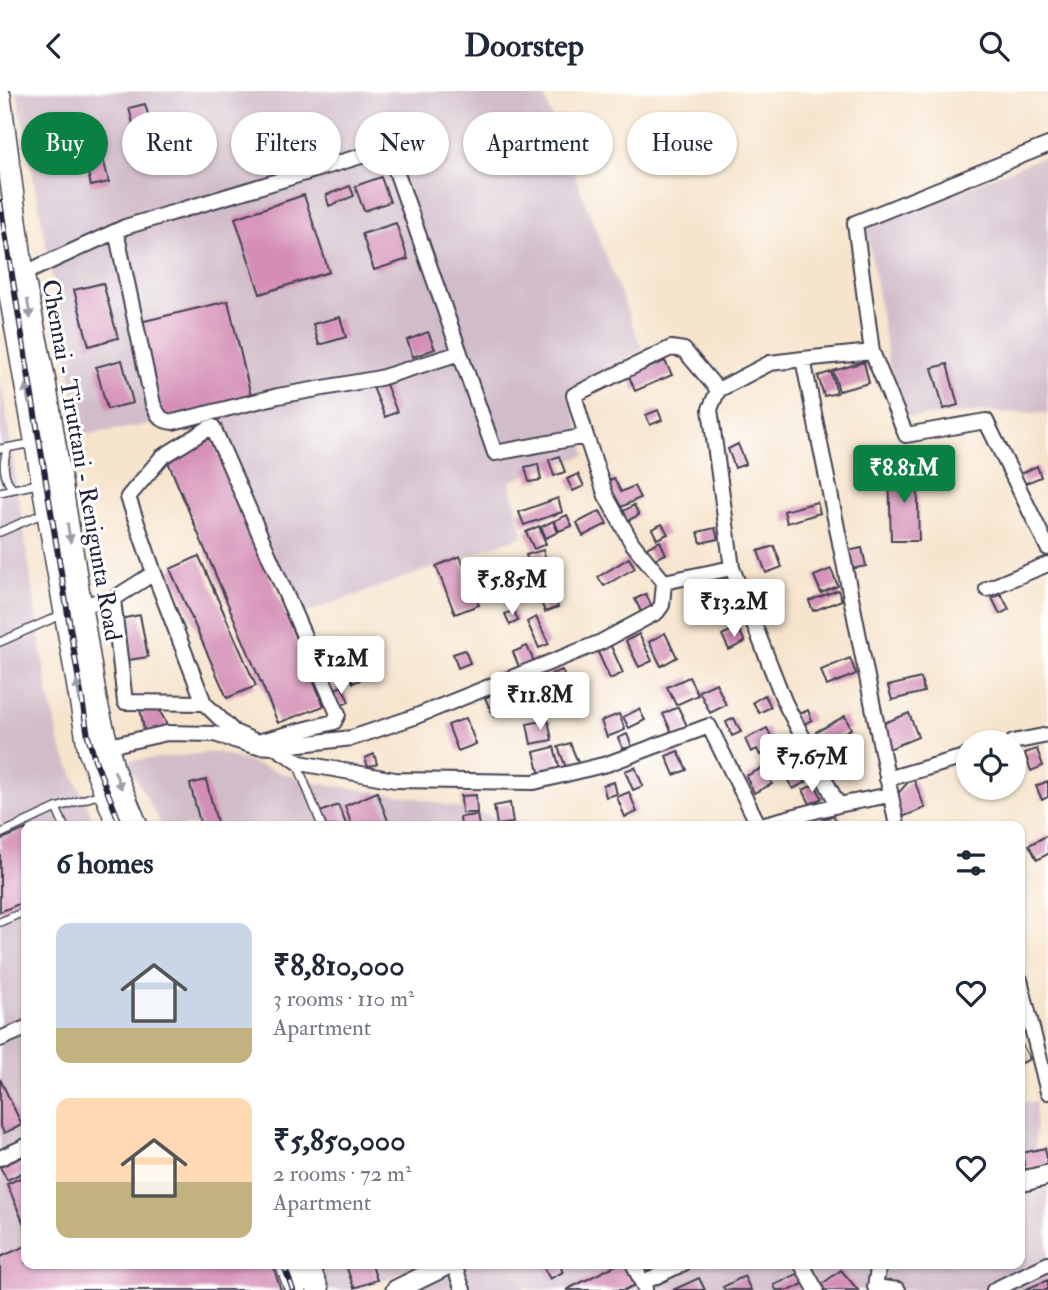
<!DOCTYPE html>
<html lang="en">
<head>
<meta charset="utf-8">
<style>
	:root { --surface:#fff; --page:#f6f6f7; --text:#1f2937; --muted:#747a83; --accent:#0b8043 }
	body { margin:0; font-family:"IM FELL Double Pica",serif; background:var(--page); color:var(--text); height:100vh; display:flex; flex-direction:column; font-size:26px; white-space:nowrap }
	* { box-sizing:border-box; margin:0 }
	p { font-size:23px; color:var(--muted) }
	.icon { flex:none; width:38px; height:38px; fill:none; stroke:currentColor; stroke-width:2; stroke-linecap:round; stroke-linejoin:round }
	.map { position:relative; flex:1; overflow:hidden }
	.sheet { position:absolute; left:21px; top:730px; width:1004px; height:448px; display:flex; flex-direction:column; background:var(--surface); border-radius:14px; box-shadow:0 2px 5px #0004 }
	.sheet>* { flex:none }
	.guide { position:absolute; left:21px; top:21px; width:1006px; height:63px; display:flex; gap:14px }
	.buttons { position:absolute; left:956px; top:639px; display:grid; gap:14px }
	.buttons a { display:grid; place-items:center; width:70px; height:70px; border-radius:50%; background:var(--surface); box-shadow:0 2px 5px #0004; font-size:35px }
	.price { position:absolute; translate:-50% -60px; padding:0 16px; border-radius:7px; background:#fff; color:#222; font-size:23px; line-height:46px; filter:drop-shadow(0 2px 4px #0008) }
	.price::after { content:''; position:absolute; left:50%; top:42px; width:21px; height:16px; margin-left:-10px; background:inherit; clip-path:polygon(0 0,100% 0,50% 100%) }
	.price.current { background:var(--accent); color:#fff }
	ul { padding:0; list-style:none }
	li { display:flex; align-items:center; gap:21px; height:175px; padding:0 35px }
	li span { display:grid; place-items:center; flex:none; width:196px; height:140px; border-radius:14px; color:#555 }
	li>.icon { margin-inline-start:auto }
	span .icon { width:84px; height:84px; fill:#fffc; stroke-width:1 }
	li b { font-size:30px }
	h2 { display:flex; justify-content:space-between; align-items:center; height:84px; padding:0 35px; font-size:30px }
	.pill { padding:0 24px; border-radius:32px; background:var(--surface); box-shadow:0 2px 5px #0004; font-size:24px; line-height:63px }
	.pill.current { background:var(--accent); color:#fff }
	header { display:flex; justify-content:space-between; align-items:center; height:91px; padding:0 35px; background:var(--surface); font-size:32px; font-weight:800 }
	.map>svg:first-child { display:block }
</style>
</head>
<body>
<header><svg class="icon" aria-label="back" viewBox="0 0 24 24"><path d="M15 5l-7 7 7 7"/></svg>Doorstep<svg class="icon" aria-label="search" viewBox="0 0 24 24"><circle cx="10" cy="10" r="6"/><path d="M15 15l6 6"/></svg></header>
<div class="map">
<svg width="1048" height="1199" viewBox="0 0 1048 1199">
	<rect width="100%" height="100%" fill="#fff"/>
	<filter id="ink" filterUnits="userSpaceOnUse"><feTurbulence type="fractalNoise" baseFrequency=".0143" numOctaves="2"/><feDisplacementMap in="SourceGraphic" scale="14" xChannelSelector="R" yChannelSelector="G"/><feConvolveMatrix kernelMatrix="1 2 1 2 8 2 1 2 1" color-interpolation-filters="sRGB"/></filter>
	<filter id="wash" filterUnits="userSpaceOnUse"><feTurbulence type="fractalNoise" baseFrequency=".00686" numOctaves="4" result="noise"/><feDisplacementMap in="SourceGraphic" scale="28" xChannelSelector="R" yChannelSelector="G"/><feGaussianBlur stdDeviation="1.57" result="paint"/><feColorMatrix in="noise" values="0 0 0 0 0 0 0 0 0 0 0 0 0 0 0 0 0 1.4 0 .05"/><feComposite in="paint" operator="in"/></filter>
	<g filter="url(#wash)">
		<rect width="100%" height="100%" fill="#f6e4cc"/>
		<!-- industrial -->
		<path fill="#d1bdc9" d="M17,0H542L642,258L570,305L586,364L510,390L523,445L299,524L212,324L82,344Z
			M1048,64V322L990,321L909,326L890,280L867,137Z
			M0,282L47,596L60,654L96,735H26V1155L0,1166Z
			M217,661L310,691L417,707L532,735H162L127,670Z
			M1020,1011H1036L1035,1076H1020Z
			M1048,1097V1199H529L528,1196L521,1199H407L469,1172H1020V1107Z
			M315,1173H421L359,1199H326Z"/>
		<g id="blocks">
			<!-- building -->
			<path fill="#d48eb5" d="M145,13L156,52L139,56L129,17Z
				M93,28L109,91L91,95L76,32Z
				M381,86L390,111L364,120L355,95Z
				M350,95L354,105L329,115L326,104Z
				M304,104L329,181L260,203L235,127Z
				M396,132L408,168L374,179L362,143Z
				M103,192L118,247L89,255L74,199Z
				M228,210L251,305L164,326L140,231Z
				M340,226L346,246L319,254L313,233Z
				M428,241L435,258L413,266L407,249Z
				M122,269L133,312L107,318L96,276Z
				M665,270L672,284L635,300L629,285Z
				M864,271L869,292L839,300L833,280Z
				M947,273L958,314L944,318L932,277Z
				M831,281L837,302L824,305L818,285Z
				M385,291L397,321L385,326L373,296Z
				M658,319L662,329L650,334L646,324Z
				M212,345L324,615L278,632L166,366Z
				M738,353L746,373L735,377L728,358Z
				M559,365L565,381L554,385L549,369Z
				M538,373L541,389L529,391L525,376Z
				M1037,375L1041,386L1024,393L1020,383Z
				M917,378L919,450H891L889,379Z
				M578,383L584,395L573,400L567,388Z
				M614,387L621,401L634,395L640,407L617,418L604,392Z
				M558,407L562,421L524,434L519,421Z
				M817,411L820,422L787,432L784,420Z
				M634,414L639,424L627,430L622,421Z
				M600,420L607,433L583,445L577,432Z
				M567,424L572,435L559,440L554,430Z
				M553,430L558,441L546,447L541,436Z
				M662,433L668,443L657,448L652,438Z
				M539,435L546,453L534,458L526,441Z
				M715,437L718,448L701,452L698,441Z
				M660,450L666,463L652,469L646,457Z
				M774,455L782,476L766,482L758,460Z
				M862,457L866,475L851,478L848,460Z
				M543,459L551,485L534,490L526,464Z
				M199,465L256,595L227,607L170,478Z
				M460,465L479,514L455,523L436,475Z
				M629,467L635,477L604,495L598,486Z
				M831,478L838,495L821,502L814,485Z
				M838,499L842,509L813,520L809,510Z
				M551,500L558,516L545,521L539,505Z
				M646,503L653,518L642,523L635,508Z
				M1001,503L1009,518L1000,523L992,507Z
				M514,519L518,530L510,534L505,523Z
				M140,524L148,566L128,569L120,528Z
				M536,526L549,553L539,557L527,531Z
				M738,536L745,551L729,559L722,544Z
				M665,542L677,566L661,575L649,551Z
				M639,543L652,570L639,576L626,550Z
				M610,553L623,582L610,588L597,559Z
				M527,555L536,575L521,581L513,561Z
				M465,559L470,572L458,577L453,563Z
				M850,567L856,583L827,595L821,579Z
				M355,575L360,589L353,592L347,578Z
				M562,579L569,597L558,602L551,583Z
				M689,586L698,604L676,614L667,596Z
				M921,587L924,601L892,609L888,595Z
				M716,592L726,614L710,622L699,600Z
				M342,595L349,611L340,615L333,599Z
				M495,602L503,622L494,626L485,607Z
				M765,604L771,616L759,622L753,611Z
				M158,616L169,638L144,639L140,618Z
				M678,616L689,639L674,646L663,623Z
				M639,618L645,629L629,637L623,626Z
				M808,619L812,629L798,636L793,626Z
				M909,622L918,646L889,658L879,634Z
				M619,623L625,639L607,646L601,630Z
				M845,625L851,638L822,653L816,641Z
				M466,627L476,653L458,660L448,634Z
				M734,627L741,641L732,645L726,631Z
				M548,629L552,649L531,653L527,633Z
				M767,637L776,655L760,664L757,658L751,661L745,648Z
				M627,643L633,658L623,657L618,647Z
				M570,652L579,674L567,679L558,656Z
				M789,652L797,668L784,675L776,659Z
				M554,656L560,679L540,684L534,661Z
				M1037,658L1043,675L1031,680L1025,662Z
				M678,660L687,679L674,684L666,665Z
				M374,663L377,673L368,676L365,667Z
				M635,676L643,695L633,699L625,680Z
				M764,676L772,693L754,702L746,685Z
				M800,680L806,691L793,698L787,688Z
				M206,689L218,735H201L190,693Z
				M914,689L925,717L900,727L895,706L908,691Z
				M1048,690V706L1042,709L1036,695Z
				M614,691L617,703L606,706L603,694Z
				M815,693L822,707L810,713L803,699Z
				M377,701L390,735H352L345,715Z
				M629,701L637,721L625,726L617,706Z
				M476,704L477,722H462L461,705Z
				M510,712L513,732L497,734L494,715Z
				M338,714L347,735H326L320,721Z
				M477,724L479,735H461L460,726Z
				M833,724L839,735H825L822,729Z
				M26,738V810L0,821V749Z
				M1048,744V763L1037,769L1029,754Z
				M1020,950L1030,968L1020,973Z
				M0,988L22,1034L4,1042L0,1034Z
				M1045,1057L1048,1074L1025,1079L1022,1062Z
				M26,1064V1080L7,1089L0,1076Z
				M26,1084V1138L7,1093Z
				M26,1155V1172H272L281,1199H0V1166Z
				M345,1172H371L377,1189L354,1197Z
				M541,1172H559L563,1181L550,1188Z
				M620,1172H625L637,1193L625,1199H566Z
				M841,1179L858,1199H820L818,1196Z
				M799,1182L805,1192L791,1199H776L774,1194Z
				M744,1185L751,1199H725L723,1196Z
				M699,1187L705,1199H673Z
				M1048,1189V1199H1024Z"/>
		</g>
	</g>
	<g filter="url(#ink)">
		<use href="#blocks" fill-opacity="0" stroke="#423f51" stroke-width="2"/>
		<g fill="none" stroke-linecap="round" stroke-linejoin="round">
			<defs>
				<path id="service" d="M8,357C2,371 3,387 13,398
					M0,358L34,352
					M0,401L42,392
					M0,441L44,422
					M0,551L63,523
					M296,670L322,735
					M56,717L64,735
					M0,743L56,717L104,702
					M0,831L26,820"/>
				<path id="minor" d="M1048,54L855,132L872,261L906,344L986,330L1048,457
					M116,140L153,313C158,324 160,330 173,331L278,305L380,287L460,262
					M23,183L125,136L388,57L495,362L586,345L574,304L671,257L684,259L718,299
					M872,261L803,268L897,735
					M803,268L770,272L718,299L710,318L732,477L785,612L838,714L890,704
					M213,336L338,623L334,631L257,651L234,641L204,612L154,482L128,406L162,366L209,337Z
					M586,345L606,405L632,452L664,491
					M987,498L1048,473
					M113,508L125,611L204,612
					M80,514L113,508L154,482
					M1013,651L1048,644
					M275,656L300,672L395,689L534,691L607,673L709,635L758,733L761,734L838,714
					M100,657L167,642L214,643L254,655L275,656L352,647L414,626L601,551L657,521L662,514L664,491L732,477
					M887,688L968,665
					M1020,889L1048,1001
					M0,948L26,937
					M0,1067L26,1055
					M453,1172L463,1199
					M633,1172L645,1198
					M801,1172L816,1199
					M879,1172L875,1196L898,1199
					M642,1192L684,1172
					M994,1199L1048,1173"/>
				<path id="secondary" d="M1020,1091L1048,1084
					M396,1199L451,1172"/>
				<path id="primary" d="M0,5L23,183L45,291L96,609L114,680L137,735
					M0,136L7,187L89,660L118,735
					M286,1172L296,1199
					M307,1172L318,1199"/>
			</defs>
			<!-- service casing -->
			<use href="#service" stroke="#423f51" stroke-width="10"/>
			<!-- minor casing -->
			<use href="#minor" stroke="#423f51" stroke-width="18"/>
			<!-- secondary casing -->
			<use href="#secondary" stroke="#423f51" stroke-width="23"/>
			<!-- primary casing -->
			<use href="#primary" stroke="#423f51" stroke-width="24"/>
			<!-- service -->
			<use href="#service" stroke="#fff" stroke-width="7"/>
			<!-- minor -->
			<use href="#minor" stroke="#fff" stroke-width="14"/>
			<!-- secondary -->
			<use href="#secondary" stroke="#fff" stroke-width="19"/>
			<!-- primary -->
			<use href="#primary" stroke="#fff" stroke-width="21"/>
			<defs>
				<path id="rail" d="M0,111L88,645L95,669L121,735
					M283,1172L293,1199"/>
			</defs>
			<!-- rail casing -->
			<use href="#rail" stroke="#22223b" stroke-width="6"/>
			<!-- rail -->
			<use href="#rail" stroke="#fff" stroke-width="3.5" stroke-dasharray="10" stroke-linecap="butt"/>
		</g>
		<!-- one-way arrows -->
		<defs><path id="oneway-solid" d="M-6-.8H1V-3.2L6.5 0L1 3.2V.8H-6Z" transform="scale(1.75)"/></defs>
		<g fill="#9c9ca7">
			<use href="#oneway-solid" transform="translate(29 218) rotate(80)"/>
			<use href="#oneway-solid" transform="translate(27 303) rotate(-100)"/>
			<use href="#oneway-solid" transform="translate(69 442) rotate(81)"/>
			<use href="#oneway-solid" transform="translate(78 600) rotate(-100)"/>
			<use href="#oneway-solid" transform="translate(118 689) rotate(68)"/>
		</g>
	</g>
	<g text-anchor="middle" stroke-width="6" stroke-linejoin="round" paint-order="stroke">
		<!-- street labels -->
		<g font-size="24" fill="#22223b" stroke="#fff">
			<text transform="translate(82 369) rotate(80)" y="8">Chennai - Tiruttani - Renigunta Road</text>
		</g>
	</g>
</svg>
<div class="buttons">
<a><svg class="icon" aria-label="locate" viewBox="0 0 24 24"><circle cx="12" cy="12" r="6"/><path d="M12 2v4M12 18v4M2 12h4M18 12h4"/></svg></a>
</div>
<b class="price current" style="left:904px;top:414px">₹8.81M</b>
<b class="price" style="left:512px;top:526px">₹5.85M</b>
<b class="price" style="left:734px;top:548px">₹13.2M</b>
<b class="price" style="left:341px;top:605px">₹12M</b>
<b class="price" style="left:540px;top:641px">₹11.8M</b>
<b class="price" style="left:812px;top:703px">₹7.67M</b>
<div class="guide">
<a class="pill current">Buy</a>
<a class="pill">Rent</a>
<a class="pill">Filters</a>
<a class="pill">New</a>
<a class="pill">Apartment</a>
<a class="pill">House</a>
</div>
<section class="sheet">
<h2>6 homes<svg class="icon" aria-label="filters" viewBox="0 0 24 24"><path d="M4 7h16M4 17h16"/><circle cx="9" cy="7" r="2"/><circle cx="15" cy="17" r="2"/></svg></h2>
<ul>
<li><span style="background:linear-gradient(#c9d6e8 75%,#c2b280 0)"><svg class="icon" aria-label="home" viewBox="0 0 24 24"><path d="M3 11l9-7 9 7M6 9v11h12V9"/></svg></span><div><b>₹8,810,000</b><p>3 rooms · 110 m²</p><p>Apartment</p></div><svg class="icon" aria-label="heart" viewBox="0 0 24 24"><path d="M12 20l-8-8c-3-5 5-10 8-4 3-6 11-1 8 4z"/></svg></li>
<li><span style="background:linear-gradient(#ffd9b3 60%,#c2b280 0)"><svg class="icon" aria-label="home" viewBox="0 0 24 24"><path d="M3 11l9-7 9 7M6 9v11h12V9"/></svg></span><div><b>₹5,850,000</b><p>2 rooms · 72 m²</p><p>Apartment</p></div><svg class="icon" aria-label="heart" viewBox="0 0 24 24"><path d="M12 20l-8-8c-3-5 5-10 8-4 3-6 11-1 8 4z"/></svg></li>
</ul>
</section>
</div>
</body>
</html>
